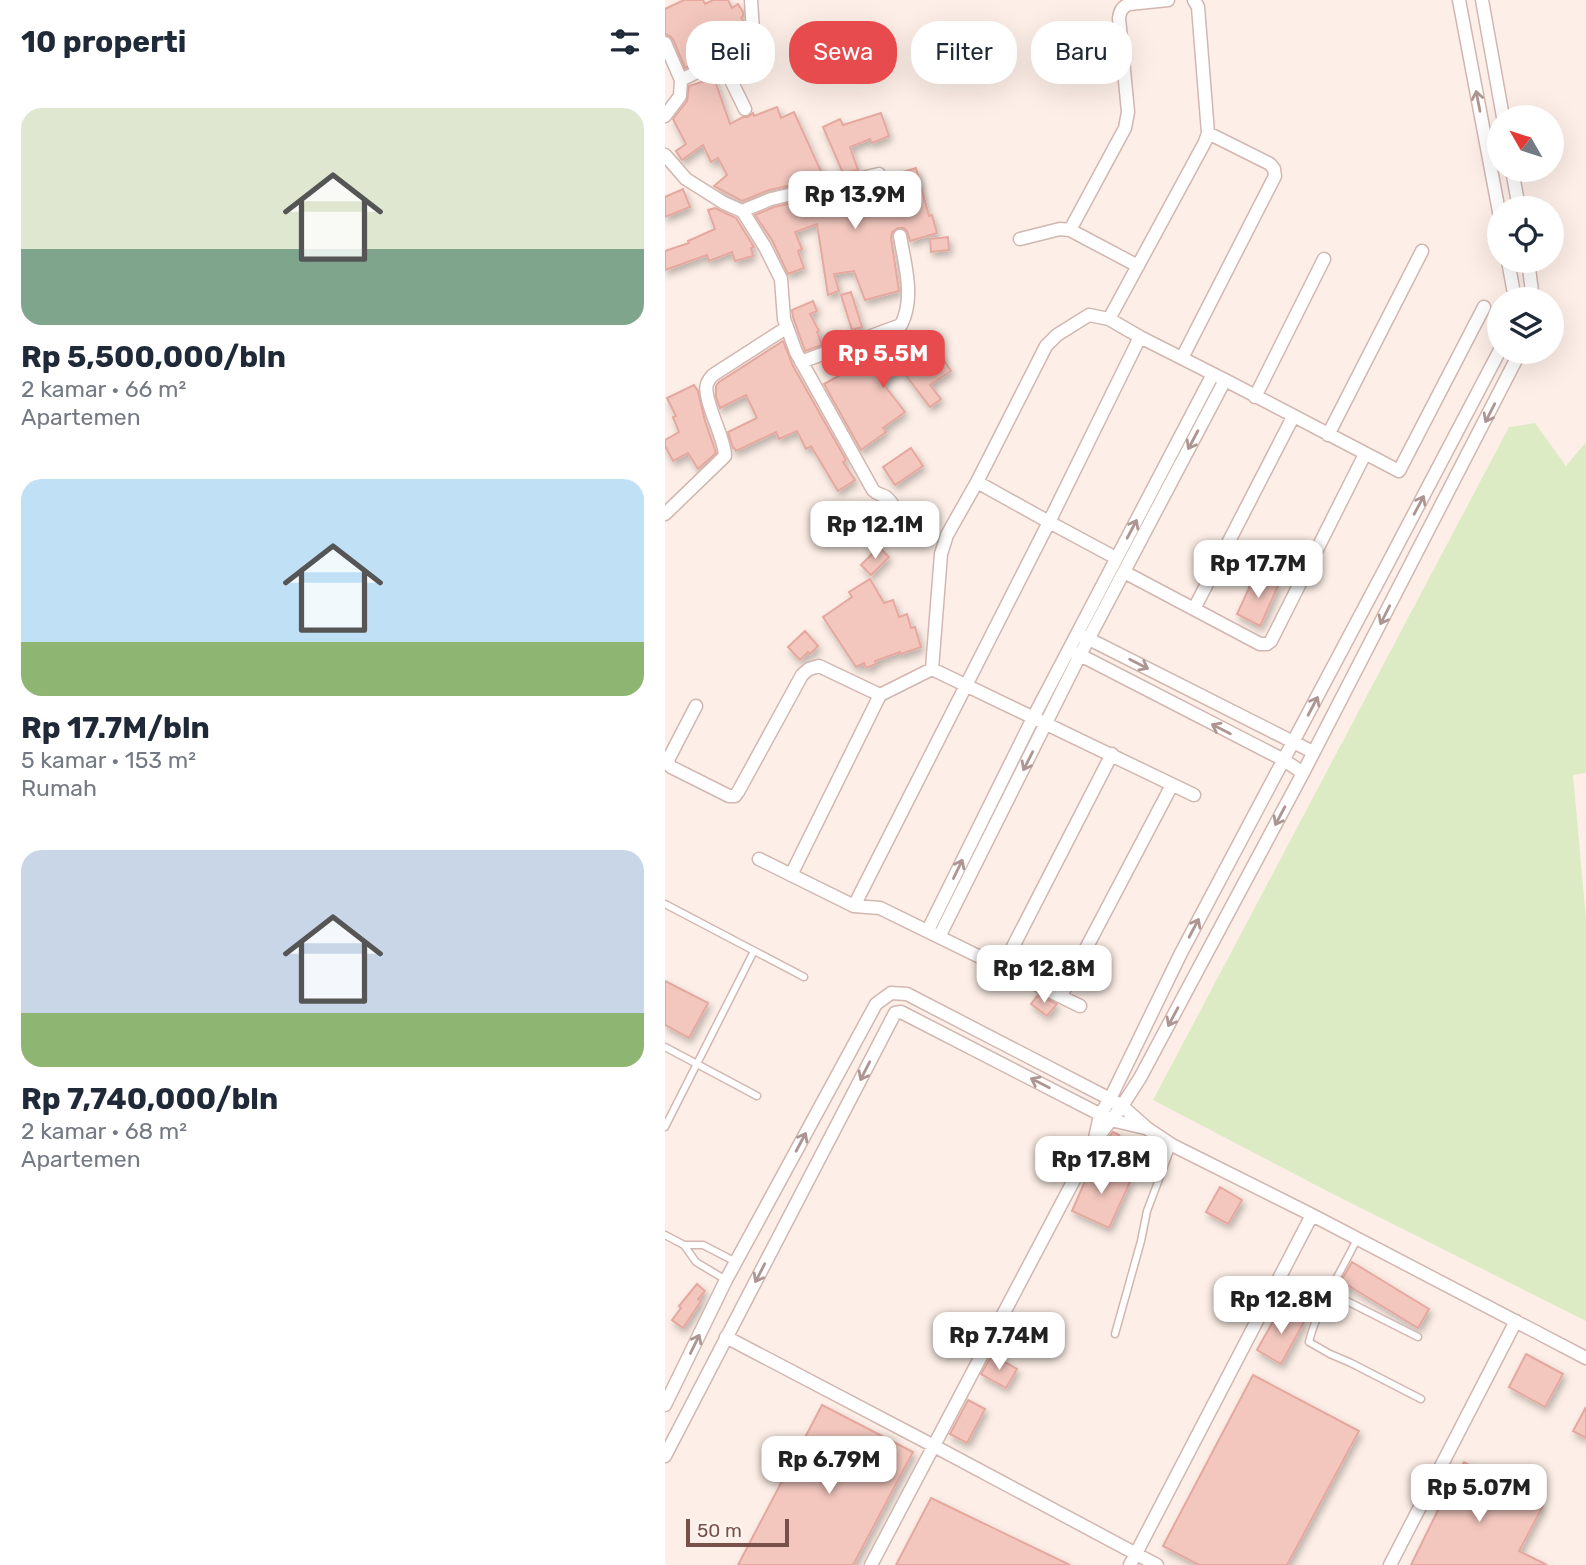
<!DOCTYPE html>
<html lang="id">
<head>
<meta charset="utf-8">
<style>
	:root { --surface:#fff; --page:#f2f2f3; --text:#1f2937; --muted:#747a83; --accent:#e84b4d }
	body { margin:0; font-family:Rubik,sans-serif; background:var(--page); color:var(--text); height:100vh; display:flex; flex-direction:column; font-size:26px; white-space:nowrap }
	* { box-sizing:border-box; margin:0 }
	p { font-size:23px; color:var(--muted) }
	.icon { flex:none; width:38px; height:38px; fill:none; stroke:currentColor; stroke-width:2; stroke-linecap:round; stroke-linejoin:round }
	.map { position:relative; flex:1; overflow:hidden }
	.side { display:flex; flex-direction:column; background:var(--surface); width:665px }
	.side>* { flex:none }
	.hud { position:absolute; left:21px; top:21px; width:665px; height:63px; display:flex; gap:14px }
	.needle { width:46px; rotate:309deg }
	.buttons { position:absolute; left:822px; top:105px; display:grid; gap:14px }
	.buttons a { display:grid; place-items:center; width:77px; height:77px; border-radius:50%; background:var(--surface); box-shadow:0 7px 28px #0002; font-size:35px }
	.scale { position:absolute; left:21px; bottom:18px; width:103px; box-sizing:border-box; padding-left:7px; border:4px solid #77504a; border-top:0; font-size:19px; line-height:24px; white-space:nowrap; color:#77504a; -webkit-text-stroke:5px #fff4ee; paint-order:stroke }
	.price { position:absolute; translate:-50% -60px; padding:0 16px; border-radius:14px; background:#fff; color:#222; font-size:23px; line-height:46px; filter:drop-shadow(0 2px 4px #0008) }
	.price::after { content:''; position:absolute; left:50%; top:42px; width:21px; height:16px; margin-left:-10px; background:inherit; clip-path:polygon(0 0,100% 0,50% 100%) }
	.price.active { background:var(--accent); color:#fff }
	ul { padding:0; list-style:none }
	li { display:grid; align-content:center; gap:14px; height:371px; padding:0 21px }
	li span { display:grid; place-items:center; height:217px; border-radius:21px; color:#555 }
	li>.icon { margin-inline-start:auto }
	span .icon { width:126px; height:126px; fill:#fffc; stroke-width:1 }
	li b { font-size:30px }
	h2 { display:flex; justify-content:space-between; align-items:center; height:84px; padding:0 21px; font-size:30px }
	.pill { padding:0 24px; border-radius:28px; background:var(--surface); box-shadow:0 7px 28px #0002; font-size:24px; line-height:63px }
	.pill.active { background:var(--accent); color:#fff }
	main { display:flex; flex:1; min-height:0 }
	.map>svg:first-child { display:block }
</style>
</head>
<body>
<main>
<section class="side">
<h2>10 properti<svg class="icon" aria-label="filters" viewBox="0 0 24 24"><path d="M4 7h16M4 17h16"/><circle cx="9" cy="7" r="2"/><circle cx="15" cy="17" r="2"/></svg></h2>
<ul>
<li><span style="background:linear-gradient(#dfe7d0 65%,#7fa58c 0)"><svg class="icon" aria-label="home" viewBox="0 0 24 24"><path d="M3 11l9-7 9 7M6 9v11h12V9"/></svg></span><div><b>Rp 5,500,000/bln</b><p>2 kamar · 66 m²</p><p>Apartemen</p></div></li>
<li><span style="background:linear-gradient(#bfe0f5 75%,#8fb573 0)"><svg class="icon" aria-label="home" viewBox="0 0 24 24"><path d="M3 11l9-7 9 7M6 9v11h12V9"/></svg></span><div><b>Rp 17.7M/bln</b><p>5 kamar · 153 m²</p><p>Rumah</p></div></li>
<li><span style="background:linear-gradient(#c9d6e8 75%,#8fb573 0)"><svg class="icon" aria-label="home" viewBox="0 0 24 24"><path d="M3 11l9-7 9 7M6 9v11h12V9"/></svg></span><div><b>Rp 7,740,000/bln</b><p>2 kamar · 68 m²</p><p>Apartemen</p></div></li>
</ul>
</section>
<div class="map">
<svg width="921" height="1565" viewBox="0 0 921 1565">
	<defs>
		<filter id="shadow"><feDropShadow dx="2.5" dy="4.5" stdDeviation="3.5" flood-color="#0004"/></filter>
	</defs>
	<rect width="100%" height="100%" fill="#fdefe7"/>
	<!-- green -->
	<path fill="#ddebc5" d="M870,423L901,466L921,442V773L908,775L921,919V1321L662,1191L488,1100L844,427Z"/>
	<!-- building -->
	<path fill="#f3c7be" stroke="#e5a89e" stroke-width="2" filter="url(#shadow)" d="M19,0H38L40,4L48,0H63L67,8L73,4L78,12V16L76,18L79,22V28L59,46L20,68L8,39L5,36L0,34V9Z
		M49,78L65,124L78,117H83L88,113L89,116L112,107L116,118L129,112L159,178L104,190L77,201L49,186L62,175L53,158L46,162L38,145L17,160L11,151L21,144L8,119L22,101L24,86Z
		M216,113L224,136L207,143L205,139L185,147L193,170L178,173L158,127L175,119L178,125Z
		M251,168L264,216L267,215L272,233L245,241L242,231L239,228H233L227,232L226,238L234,291L200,300L189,271L169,274L174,291L163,295L152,224L130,232L137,249L133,251L139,268L123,274L107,240L90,215L109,207L167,194L173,207L190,199L186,190L216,183L222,177Z
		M18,189L25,207L0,217V197Z
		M50,208L71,218L89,247L86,248L88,256L70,261L67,252L44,261L42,255L0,270V251L24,243L23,241L50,229L43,210Z
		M283,237L284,250L266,252L265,239Z
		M186,292L197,327L187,330L176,295Z
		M148,301L152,311L145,314L154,331L152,332L157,345L140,351L128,317L127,310Z
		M118,341L128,366L181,460L178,462L190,480L173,491L146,446L141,449L132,431L114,439L111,432L71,451L69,448H68L63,432L92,418L81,395L55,408L51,397V386L54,382Z
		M241,342L251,357L269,345L286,371L265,385L276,399L265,407L236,369L217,382L240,412L218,428L221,432L196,450L159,384L201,361L221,349L224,353Z
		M29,385L33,391L40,421L51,453L33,469L23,453L8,461L0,446V440L14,432L8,417L11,416L2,398Z
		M246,448L258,466L230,485L218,467Z
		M214,547L224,557L206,575L196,565Z
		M590,575L613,586L595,626L572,614Z
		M205,579L219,603L228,600L234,617L242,614L246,628L250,627L256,647L236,654L235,652L210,661L211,664L201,668L199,663L191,667L158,617L187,597L184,592Z
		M140,631L153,646L145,654L143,652L135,660L123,647Z
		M0,981L43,1003L24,1038L0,1025Z
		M373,995L392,1004L382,1016L366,1004Z
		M448,1132L454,1135L436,1167L428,1162L436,1147Z
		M427,1165L465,1182L444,1228L407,1211Z
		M555,1187L577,1200L563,1224L541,1212Z
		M687,1262L764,1309L753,1328L676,1281Z
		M32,1284L40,1291L33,1299L36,1301L18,1328L7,1320L16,1308L14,1306Z
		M615,1309L639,1322L616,1364L592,1350Z
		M861,1354L898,1374L880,1407L844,1387Z
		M327,1355L352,1369L341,1388L316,1374Z
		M588,1375L694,1431L622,1565H534L498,1546Z
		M303,1400L320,1409L302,1443L285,1434Z
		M157,1405L248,1452L188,1565H73Z
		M921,1407V1438L908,1431Z
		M799,1462L878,1506L854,1551L882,1565H746L778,1500Z
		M266,1498L405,1565H231Z"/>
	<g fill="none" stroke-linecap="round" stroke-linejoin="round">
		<defs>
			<path id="service" d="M0,904L139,977
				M0,1047L92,1096
				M0,1127L89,951
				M0,1235L19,1245L31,1262L61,1280
				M692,1239C676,1273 653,1305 644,1342L665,1354L686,1363L756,1399
				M19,1245H38L71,1262
				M664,1292L753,1337
				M450,1334L476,1241L482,1211L507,1145"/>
			<path id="minor" d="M794,0L835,217
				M817,0L838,117
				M0,43L16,80
				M56,60L80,109
				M0,116L15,96L16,80C42,67 70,55 88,31L86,0
				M0,155L21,179L59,203L77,211L80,215L100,247L116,279L119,319L131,352L208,490C213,495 216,494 221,497C226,501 230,508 233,513
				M847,170L854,208
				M77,211L106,199L214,174
				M405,230L460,128L463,112L454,18C455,11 457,7 464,4L503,0
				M355,239L395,229L405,230L473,266
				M843,261L850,299
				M863,261L868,299
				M444,319L540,142L543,133L533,7L529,0
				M517,358L610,176L609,169L605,164L543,133
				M136,362L236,325C250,298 240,265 235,236
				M590,397L659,259
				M663,435L757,251
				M312,482L381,346L392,335L424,315L444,319L475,337L560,380L734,471L819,307
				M0,514L60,456C60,437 37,399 42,384C43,381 46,377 48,375L121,328
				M459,572L595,644H602L606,641L700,454
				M529,609L628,417
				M416,635L648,752
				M410,653L415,655L560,380
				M267,669L276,554L282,535L312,482L384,522L475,337
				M31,706L4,758L3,763L6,767L64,796H70L73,792L137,675L144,669L154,666L215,695
				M94,859L189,906L215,908L415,1006
				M126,875L215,695L267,669L529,795
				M189,906L384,522L451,558
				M263,930L368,718L548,374
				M274,937L415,655L619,760L638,773
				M337,968L447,754
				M396,996L507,785
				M430,1138L435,1115L445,1099L516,953L722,565L835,350
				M61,1337L269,1446L492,1565
				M0,1405L61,1280L211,1004L226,993L242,994L445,1099L457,1106L483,1129L507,1145L647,1215L921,1358
				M0,1456L230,1013L236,1012L446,1120L480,1128
				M206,1565L429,1142L457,1106L475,1078L638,773L855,352
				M465,1565L647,1215
				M725,1565L851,1321"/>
		</defs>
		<!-- service casing -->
		<use href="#service" stroke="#d1b7af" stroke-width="9"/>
		<!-- minor casing -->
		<use href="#minor" stroke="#d1b7af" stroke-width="15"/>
		<!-- service -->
		<use href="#service" stroke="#fff" stroke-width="6"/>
		<!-- minor -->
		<use href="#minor" stroke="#fff" stroke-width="12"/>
	</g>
	<!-- one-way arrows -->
	<defs><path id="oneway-shaft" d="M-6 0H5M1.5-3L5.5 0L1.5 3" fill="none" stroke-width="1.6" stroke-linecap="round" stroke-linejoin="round" transform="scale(1.75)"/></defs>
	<g stroke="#ad9692">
		<use href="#oneway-shaft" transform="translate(813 101) rotate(-101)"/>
		<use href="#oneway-shaft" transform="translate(825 413) rotate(117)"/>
		<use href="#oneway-shaft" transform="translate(528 440) rotate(118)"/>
		<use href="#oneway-shaft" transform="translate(754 505) rotate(-62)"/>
		<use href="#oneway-shaft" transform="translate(467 529) rotate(-62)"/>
		<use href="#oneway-shaft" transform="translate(720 615) rotate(117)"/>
		<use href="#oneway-shaft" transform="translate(474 664) rotate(27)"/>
		<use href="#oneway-shaft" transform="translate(648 706) rotate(-62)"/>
		<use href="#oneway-shaft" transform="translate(556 729) rotate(-153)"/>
		<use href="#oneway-shaft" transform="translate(363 761) rotate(117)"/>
		<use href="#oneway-shaft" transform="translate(615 816) rotate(118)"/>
		<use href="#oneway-shaft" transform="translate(293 869) rotate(-64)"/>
		<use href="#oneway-shaft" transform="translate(529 928) rotate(-62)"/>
		<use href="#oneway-shaft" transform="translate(508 1017) rotate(118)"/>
		<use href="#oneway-shaft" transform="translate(200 1071) rotate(117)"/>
		<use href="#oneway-shaft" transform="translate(375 1083) rotate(-153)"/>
		<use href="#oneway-shaft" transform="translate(136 1142) rotate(-62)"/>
		<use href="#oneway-shaft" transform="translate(95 1273) rotate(117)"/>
		<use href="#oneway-shaft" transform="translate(30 1344) rotate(-64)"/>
	</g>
</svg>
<div class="buttons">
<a><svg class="needle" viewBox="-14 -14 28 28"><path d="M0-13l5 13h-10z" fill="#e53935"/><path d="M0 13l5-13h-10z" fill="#747a83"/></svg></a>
<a><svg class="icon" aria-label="locate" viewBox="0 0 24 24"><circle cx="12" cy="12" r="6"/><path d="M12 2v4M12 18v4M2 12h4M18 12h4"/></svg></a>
<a><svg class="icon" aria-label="layers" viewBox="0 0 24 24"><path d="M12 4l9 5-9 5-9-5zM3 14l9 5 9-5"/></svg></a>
</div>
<div class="scale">50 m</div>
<b class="price" style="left:190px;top:231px">Rp 13.9M</b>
<b class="price active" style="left:218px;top:390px">Rp 5.5M</b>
<b class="price" style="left:210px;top:561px">Rp 12.1M</b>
<b class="price" style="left:593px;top:600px">Rp 17.7M</b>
<b class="price" style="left:379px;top:1005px">Rp 12.8M</b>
<b class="price" style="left:436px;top:1196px">Rp 17.8M</b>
<b class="price" style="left:616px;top:1336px">Rp 12.8M</b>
<b class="price" style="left:334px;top:1372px">Rp 7.74M</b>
<b class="price" style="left:164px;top:1496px">Rp 6.79M</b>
<b class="price" style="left:814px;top:1524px">Rp 5.07M</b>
<div class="hud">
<a class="pill">Beli</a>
<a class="pill active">Sewa</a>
<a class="pill">Filter</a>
<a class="pill">Baru</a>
</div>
</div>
</main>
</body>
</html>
